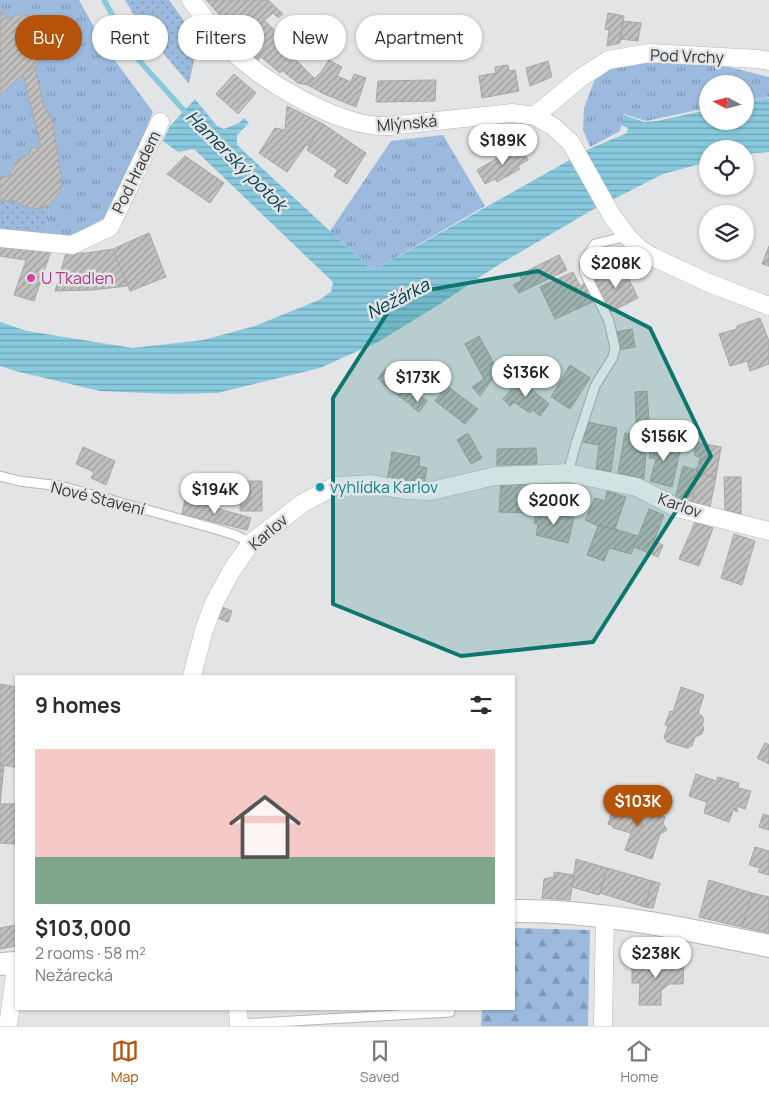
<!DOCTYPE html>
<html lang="en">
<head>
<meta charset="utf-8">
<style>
	:root { --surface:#fff; --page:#f7f7f7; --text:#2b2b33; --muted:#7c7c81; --line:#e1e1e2; --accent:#b45309 }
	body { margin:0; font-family:Manrope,sans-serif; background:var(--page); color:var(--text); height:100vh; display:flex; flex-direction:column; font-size:19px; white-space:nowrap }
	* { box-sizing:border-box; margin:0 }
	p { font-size:16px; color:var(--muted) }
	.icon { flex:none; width:28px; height:28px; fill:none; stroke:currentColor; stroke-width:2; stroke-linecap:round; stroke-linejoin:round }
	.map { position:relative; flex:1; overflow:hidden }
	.sheet { position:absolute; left:15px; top:675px; width:500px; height:335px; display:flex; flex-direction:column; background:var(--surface); border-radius:0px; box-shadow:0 1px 4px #0004 }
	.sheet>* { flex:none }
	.top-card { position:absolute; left:15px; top:15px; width:500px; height:45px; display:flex; gap:10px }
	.needle { width:32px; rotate:277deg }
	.tools { position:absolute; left:699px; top:75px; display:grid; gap:10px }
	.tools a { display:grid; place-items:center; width:55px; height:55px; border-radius:50%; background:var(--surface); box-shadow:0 1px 4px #0004; font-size:25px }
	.price { position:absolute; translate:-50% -42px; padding:0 11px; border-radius:18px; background:#fff; color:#222; font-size:16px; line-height:32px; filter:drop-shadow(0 1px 2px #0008) }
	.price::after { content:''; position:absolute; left:50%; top:30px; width:15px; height:11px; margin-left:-8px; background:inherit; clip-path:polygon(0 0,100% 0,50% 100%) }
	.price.current { background:var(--accent); color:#fff }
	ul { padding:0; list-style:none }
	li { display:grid; align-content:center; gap:10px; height:265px; padding:0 20px }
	li span { display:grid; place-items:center; height:155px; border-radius:0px; color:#555 }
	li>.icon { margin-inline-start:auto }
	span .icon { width:90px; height:90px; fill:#fffc; stroke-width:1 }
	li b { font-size:21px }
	h2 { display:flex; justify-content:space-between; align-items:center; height:60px; padding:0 20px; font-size:21px }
	.tag { padding:0 18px; border-radius:22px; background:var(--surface); box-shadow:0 1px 4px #0004; font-size:18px; line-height:45px }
	.tag.current { background:var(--accent); color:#fff }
	.dock { display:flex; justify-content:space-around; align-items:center; height:70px; border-top:1px solid var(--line); background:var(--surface); font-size:14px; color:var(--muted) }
	.dock a { display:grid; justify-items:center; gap:2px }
	.dock .current { color:var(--accent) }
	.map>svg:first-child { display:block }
</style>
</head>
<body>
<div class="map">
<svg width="769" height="1026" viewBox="0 0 769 1026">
	<defs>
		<pattern id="grass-dots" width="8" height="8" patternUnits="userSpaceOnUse" patternTransform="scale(1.25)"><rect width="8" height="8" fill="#9cbadd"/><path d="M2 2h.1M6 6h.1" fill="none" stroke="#8098b4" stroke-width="1.8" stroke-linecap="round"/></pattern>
		<pattern id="forest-firs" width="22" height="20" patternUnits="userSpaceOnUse" patternTransform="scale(1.25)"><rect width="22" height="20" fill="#9cbadd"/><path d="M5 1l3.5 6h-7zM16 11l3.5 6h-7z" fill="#8098b4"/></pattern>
		<pattern id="park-tufts" width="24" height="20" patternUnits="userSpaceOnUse" patternTransform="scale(1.25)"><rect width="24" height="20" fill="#9cbadd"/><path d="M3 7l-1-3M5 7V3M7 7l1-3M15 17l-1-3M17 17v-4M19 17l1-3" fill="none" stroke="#8098b4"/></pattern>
		<pattern id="water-rules" width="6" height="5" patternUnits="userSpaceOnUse" patternTransform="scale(1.25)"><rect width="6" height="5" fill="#88c9de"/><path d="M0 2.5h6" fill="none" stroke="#70a4b5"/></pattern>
		<pattern id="building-hatch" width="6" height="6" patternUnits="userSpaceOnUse" patternTransform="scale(1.25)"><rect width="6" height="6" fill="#c1c0be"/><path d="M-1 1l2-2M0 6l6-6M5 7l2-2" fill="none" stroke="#9e9d9b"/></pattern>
	</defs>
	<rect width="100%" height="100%" fill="#e3e4e6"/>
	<!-- grass -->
	<path fill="url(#grass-dots)" d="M125,0H169L196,38L195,55L189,84L140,25Z
		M0,200C5,200 12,200 17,202C30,207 33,210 49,205L47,234L0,231Z"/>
	<!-- forest -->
	<path fill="url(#forest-firs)" d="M514,928L590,930L588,1026H481L482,1009H514Z"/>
	<!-- park -->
	<path fill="url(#park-tufts)" d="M0,0H79L105,47L153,112L110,215L68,238L47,234L49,205L61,190V175L52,119L44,107L29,40L34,32V21C22,12 20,13 7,19L0,11Z
		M663,60L729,67L769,77V97L745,101V84H708L707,108L646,121L624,114L620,131L590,147L583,130L584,108L595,79L613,66Z
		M23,74L41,147L31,148L29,155C17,158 13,165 9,176L0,179V95Z
		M443,135L485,206L376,269L370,268L330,231L391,141Z"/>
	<!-- water -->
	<path fill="url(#water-rules)" d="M764,98H769V152L745,154V149H708L707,162L663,174L592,210L495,267L440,304L378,342L320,368L217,393L171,394L100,391L19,372L0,366V322L27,331L133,348L203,340L255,326L319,300L331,292L333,282L194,149L178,152L163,141L170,126L195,99L217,126L224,129L239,123L244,118L249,123L237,135V145L370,268L376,269L589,149L627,133L628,128L621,125L624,115L644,122L657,121L707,110L708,121H745V102Z"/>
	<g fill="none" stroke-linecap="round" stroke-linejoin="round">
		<!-- stream -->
		<path stroke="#88c9de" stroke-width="5.5" d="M104,0L136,57L188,115"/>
	</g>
	<!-- building -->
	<path fill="url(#building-hatch)" stroke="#a9a7a6" d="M206,0H268L283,14L278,18L273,13L260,24L250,15L234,31Z
		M0,11L7,19L19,14L27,16L34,21V32L29,40L44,57L35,67L23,74L0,95Z
		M608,13L624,16L620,43L607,46L609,30L605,29Z
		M250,15L260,24L265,21L298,53L280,73L261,57L258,60L245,48L247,46L233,32Z
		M623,21L641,23L638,41L620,39Z
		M294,58L301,65L291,78L283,71Z
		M329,60L342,67L337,76L351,82L354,74L366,78L356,107L324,94L308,85L322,71Z
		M548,61L552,77L530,86L526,68Z
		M301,65L314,78L308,85L297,83L291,77Z
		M508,65L509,71L515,70L519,91L482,98L479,76L496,73L495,67Z
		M35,67L44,107L52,119L61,175V190L56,197L49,205L38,209L25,207L15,201L0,200V177L9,176L16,162L20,158L29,155L31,148L41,147L23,74Z
		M234,74L256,93L238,114L216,94Z
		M436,80L435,101L376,102L378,81Z
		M287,106L323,124L309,146L306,145L287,172L259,153L275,128L285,130Z
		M323,124L366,153L347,184L334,176L338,170L307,150Z
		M520,145L528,160L518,166L520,169L497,182L495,179L485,184L477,170Z
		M185,156L224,183L210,203L167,174Z
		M149,233L166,277L130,291L113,249Z
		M0,242L52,248L34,301L14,295L26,260L0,256Z
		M769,246V266L762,264Z
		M113,249L127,286L92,290L55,291L66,253H87Z
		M559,255L567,270L519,293L513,285L522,280L519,275Z
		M622,265L638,298L610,312L594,280Z
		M573,272L580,286L585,283L595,301L555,319L540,287Z
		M760,318L769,341V364L750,371L747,361L730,366L719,334L737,329V326Z
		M632,329L635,347L619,350L616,332Z
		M479,336L498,371L480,396L472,387L484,379L465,344Z
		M570,365L590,378L570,409L551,397Z
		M385,369L416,393L408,403L384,385L378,378Z
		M520,379L549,404L540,416L533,410L530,413L514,402L510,406L503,399Z
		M447,386L478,409L465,424L435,401Z
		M647,391L649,422L636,423L635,392Z
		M417,393L427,401L419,412L409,404Z
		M587,422L617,428L611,472L596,469L599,445L582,442Z
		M468,433L482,458L471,464L457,440Z
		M625,433L647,438L644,479L618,473Z
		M653,439L681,447L672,487L650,481L656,459L649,458Z
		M694,442L721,447L716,477L697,473L696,467L698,468L700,457L695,456Z
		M83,447L115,461L106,485L91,478L94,472L76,464Z
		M536,448L537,464L497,465V449Z
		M392,452L420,457L419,466L427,468L424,485L387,480Z
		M683,466L697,470L692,503L675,499Z
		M697,473L716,477L710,507L692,503Z
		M724,477H741V514L725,510Z
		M241,481H262V511H240Z
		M501,481H530L527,513L499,512Z
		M607,491L626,497L615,529L596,525L585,520L595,498L605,501Z
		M185,499L251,518L247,530L182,514Z
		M537,509L574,518L568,543L536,535L538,524L534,523Z
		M649,509L664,515L654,541L663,545L658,557L634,547Z
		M695,522L713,528L699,566L679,559Z
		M598,526L615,529L638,536L631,554L609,548L604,561L587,555Z
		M734,534L755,541L742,585L721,578Z
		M222,607L232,611L228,622L217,618Z
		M0,684L16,687L15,767L0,765Z
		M681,687L704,695L698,714L702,716L704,720L702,725L704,728L702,734L695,737L692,746L687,748L667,742L664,737L668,726L665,725L670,711L673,712Z
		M765,743L769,745V764L757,758Z
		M0,765L4,766L0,804Z
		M696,774L716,781L718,777L739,783L738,788L751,791L745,809L736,806L738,811L736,812L734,808L729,822L704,813L707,802L689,796Z
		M616,800L621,802L622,800L659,813L658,815L665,817L663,823L667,830L660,834L652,859L625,850L631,833L613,828V826L608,824Z
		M0,804H16V844L0,843Z
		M763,814L769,816V830L759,827Z
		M755,847L769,851V875L758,872L760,868L749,865Z
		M576,859L607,868L599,895L572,887Z
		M607,868L652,881L645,907L600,893Z
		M554,872L574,875L570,900L542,898L544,879L554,877Z
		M709,880L752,893L742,927L699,917Z
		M652,881L660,883L653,908L645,907Z
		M752,893L769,897V933L742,927Z
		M16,925V946L0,949V928Z
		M632,961L684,962L683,984H669L661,991V1005H639L640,983H632Z"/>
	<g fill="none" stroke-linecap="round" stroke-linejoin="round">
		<defs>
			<path id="service" d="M568,473L575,447L595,386L613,357L615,348L609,321L584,271L586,258L595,244L627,236
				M0,476L19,481L60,486L216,529L235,535L251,543
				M239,1024L450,1012"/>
			<path id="minor" d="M191,0C203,16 215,34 229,48C263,82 340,128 388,126L512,113L535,116L554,127L571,143L612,216L627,236L640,249L651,256L709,283L769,306
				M535,116L579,79L608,60L650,53L758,59L769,61
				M0,238L72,245L110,227L160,122
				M192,676L204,630L215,601L232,570L251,543L303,503L335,486L372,484L405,490L431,491L495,476L568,473L637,487L677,508L769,531
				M238,1009L239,1026
				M8,1026L16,967
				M603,1026L605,916"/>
			<path id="tertiary" d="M514,911C600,910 685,929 769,946
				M0,964L16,963"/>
		</defs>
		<!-- service casing -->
		<use href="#service" stroke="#b5b6b7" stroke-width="11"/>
		<!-- minor casing -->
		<use href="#minor" stroke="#b5b6b7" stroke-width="19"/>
		<!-- tertiary casing -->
		<use href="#tertiary" stroke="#b5b6b7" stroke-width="24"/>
		<!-- service -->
		<use href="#service" stroke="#fff" stroke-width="9"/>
		<!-- minor -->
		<use href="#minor" stroke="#fff" stroke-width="18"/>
		<!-- tertiary -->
		<use href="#tertiary" stroke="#fff" stroke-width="22"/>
	</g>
	<!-- marked area -->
	<path fill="#0f766e" fill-opacity="0.2" stroke="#0f766e" stroke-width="4" stroke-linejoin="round" d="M538,271L650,328L711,456L593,642L461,656L333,604V398L399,295Z"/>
	<!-- markers -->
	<circle fill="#d1479c" stroke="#e3e4e6" stroke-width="2" cx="31" cy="278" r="5"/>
	<circle fill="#0f9aa8" stroke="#e3e4e6" stroke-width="2" cx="320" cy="487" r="5"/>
	<g text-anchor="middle" stroke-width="5" stroke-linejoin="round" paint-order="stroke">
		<!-- street labels -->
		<g font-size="16" fill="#373738" stroke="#e3e4e6">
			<text transform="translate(687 56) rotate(2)" y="6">Pod Vrchy</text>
			<text transform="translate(407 123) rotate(-5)" y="6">Mlýnská</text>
			<text transform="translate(136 172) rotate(-64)" y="6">Pod Hradem</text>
			<text transform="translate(98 498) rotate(14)" y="6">Nové Stavení</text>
			<text transform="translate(680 505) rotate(20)" y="6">Karlov</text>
			<text transform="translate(268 532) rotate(-41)" y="6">Karlov</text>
		</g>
		<!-- hotel labels -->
		<g font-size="16" fill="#b23c85" stroke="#e3e4e6" text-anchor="start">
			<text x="41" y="284">U Tkadlen</text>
		</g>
		<!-- culture labels -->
		<g font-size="16" fill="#0d838f" stroke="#e3e4e6" text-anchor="start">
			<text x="330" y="493">vyhlídka Karlov</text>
		</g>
		<!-- water labels -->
		<g font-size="18" font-style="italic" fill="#03404f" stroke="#e3e4e6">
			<text transform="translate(236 161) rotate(45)" y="6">Hamerský potok</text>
			<text transform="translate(398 299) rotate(-27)" y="6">Nežárka</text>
		</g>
	</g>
</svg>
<div class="tools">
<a><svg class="needle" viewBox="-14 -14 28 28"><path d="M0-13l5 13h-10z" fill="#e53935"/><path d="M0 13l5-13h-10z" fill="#7c7c81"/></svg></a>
<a><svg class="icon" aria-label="locate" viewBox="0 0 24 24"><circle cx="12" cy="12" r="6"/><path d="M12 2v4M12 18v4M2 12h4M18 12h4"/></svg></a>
<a><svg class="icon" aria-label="layers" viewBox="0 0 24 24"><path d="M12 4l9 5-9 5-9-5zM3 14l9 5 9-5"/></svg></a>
</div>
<b class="price" style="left:503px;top:166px">$189K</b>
<b class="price" style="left:616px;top:289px">$208K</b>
<b class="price" style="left:526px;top:398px">$136K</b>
<b class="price" style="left:418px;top:403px">$173K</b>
<b class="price" style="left:664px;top:462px">$156K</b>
<b class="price" style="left:215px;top:515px">$194K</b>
<b class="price" style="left:554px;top:526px">$200K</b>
<b class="price current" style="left:638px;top:827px">$103K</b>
<b class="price" style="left:656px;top:979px">$238K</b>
<div class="top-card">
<a class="tag current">Buy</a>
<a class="tag">Rent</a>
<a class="tag">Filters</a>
<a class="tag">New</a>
<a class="tag">Apartment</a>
</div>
<section class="sheet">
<h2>9 homes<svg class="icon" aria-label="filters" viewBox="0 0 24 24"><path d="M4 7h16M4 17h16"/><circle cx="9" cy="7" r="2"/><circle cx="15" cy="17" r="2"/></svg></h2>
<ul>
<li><span style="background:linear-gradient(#f6c9c9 70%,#7fa58c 0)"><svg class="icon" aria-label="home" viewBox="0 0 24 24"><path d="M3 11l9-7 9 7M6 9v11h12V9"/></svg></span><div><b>$103,000</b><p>2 rooms · 58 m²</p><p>Nežárecká</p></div></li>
</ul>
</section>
</div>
<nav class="dock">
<a class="current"><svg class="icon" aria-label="map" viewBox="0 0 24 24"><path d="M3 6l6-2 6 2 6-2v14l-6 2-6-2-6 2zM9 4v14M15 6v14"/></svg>Map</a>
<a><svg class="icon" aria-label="saved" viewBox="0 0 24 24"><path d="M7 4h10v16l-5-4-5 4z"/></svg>Saved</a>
<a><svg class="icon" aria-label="home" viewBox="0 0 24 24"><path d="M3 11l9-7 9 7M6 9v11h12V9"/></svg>Home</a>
</nav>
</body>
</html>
